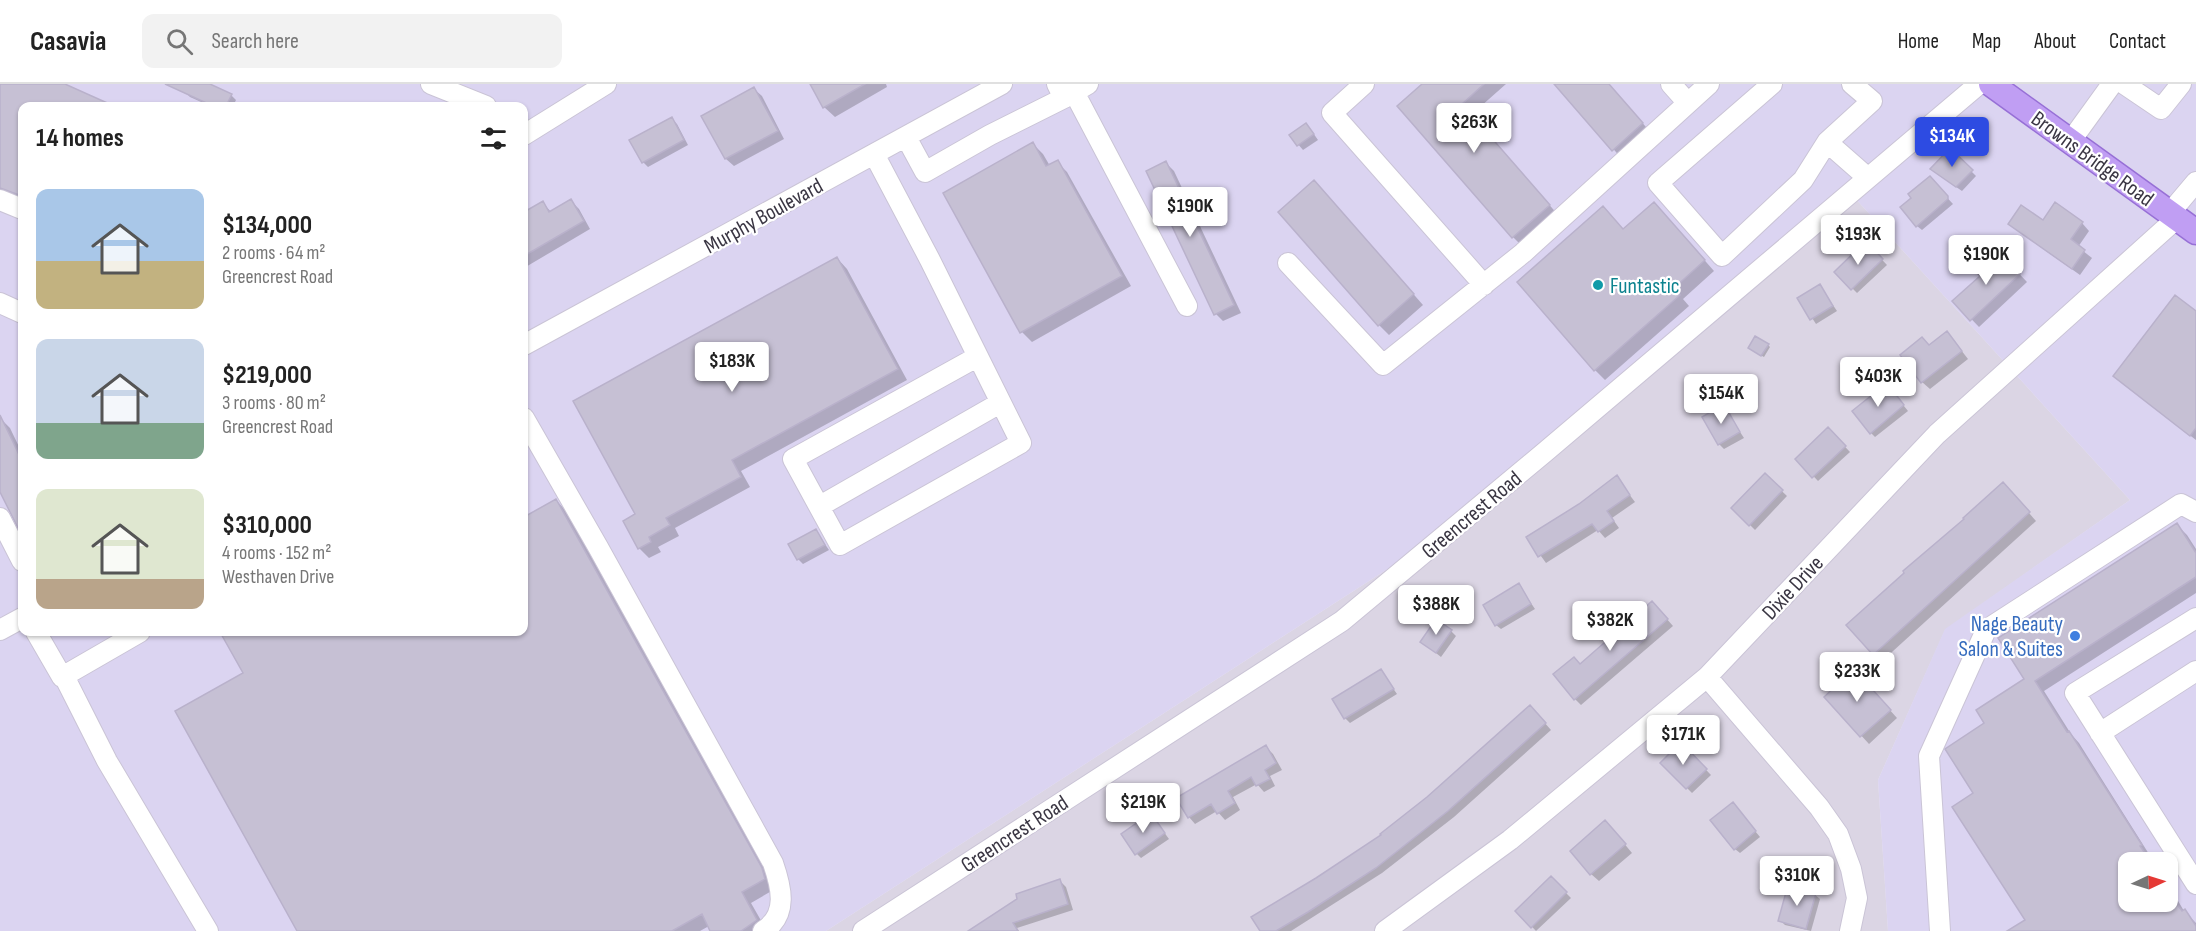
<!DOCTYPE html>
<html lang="en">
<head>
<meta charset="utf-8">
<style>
	:root { --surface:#fff; --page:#f2f2f2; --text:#222; --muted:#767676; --line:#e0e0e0; --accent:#2d4be2 }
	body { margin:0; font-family:"Sofia Sans Condensed",sans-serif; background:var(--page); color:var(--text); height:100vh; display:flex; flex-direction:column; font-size:22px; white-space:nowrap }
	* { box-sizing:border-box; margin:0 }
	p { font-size:20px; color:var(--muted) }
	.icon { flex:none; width:33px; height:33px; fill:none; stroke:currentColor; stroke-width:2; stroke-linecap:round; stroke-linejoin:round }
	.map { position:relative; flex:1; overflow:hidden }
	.side { position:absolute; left:18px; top:18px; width:510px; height:534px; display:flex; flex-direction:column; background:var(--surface); border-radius:12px; box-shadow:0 2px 4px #0004 }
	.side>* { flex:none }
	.needle { width:39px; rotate:86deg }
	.fabs { position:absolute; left:2118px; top:768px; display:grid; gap:12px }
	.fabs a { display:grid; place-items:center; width:60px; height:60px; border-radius:12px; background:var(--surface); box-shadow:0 2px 4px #0004; font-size:30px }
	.price { position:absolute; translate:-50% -51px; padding:0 14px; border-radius:6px; background:#fff; color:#222; font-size:20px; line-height:39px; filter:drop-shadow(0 2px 3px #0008) }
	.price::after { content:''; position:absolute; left:50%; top:36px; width:18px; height:14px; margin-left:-9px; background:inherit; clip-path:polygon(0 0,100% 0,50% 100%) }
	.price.selected { background:var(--accent); color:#fff }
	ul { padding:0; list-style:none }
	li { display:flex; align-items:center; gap:18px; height:150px; padding:0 18px }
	li span { display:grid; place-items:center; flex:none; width:168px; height:120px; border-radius:12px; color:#555 }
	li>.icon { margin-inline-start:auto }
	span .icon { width:72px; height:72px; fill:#fffc; stroke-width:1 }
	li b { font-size:26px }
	h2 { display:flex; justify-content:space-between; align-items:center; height:72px; padding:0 18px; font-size:26px }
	header { display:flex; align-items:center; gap:36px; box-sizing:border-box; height:84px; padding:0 30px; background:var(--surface); border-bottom:2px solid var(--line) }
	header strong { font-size:28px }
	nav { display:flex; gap:33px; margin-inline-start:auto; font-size:21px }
	.search { width:420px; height:54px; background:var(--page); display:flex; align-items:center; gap:15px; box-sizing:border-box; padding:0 21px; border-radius:12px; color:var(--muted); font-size:22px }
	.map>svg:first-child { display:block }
</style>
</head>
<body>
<header>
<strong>Casavia</strong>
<div class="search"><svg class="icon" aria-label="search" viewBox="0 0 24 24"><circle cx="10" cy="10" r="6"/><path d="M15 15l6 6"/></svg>Search here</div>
<nav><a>Home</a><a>Map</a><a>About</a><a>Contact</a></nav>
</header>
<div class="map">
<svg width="2196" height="847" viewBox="0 0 2196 847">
	<rect width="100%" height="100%" fill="#ebe6f1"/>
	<!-- residential -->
	<path fill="#dbd5e4" d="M1854,113L2130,416L1945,546L1878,696L1888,847H826L1414,468Z"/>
	<!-- commercial -->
	<path fill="#dbd4f1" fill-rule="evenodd" d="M0,0H2196V847H1888L1878,696L1945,545L2130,416L1854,113L1414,468L826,847H0ZM22,22H524V548H22ZM2128,778H2168V818H2128Z"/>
	<!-- shadow -->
	<path fill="#0003" d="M0,0H61L110,22H22V117L0,112Z
		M189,0H207L231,11L236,16L233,22H210L190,13L185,8Z
		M811,0H886L887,3L835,33L824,23Z
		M1424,0H1506L1471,31L1559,132L1523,163L1513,153Z
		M1556,0H1609L1652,50L1623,76Z
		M754,5L762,12L784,55L734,82L726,75L703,33Z
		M672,35L677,40L688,61L648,83L643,78Z
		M1311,46L1318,56L1303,66L1291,52Z
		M1033,60L1043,70L1050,82L1057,78L1067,88L1131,202L1032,258L1022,248Z
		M1950,66L1976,92L1962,107L1937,90Z
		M1166,79L1174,87L1241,229L1223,237L1216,230Z
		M1929,94L1953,120L1922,146L1917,142L1913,114Z
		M1324,108L1423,221L1389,251L1379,241Z
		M571,117L579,125L590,145L524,184V130L543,119L552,129Z
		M1664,130L1714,187L1683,215L1689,222L1605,296L1595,286L1624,147Z
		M2043,138L2082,139L2089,147L2078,163L2092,174L2080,191L2018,147L2010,140Z
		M1866,159L1887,181L1857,209L1836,188Z
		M837,174L847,185L907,296L741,387L750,403L675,444L679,452L658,463L661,468L649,474L639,464L637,431Z
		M2007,177L2027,198L1979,243L1954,217Z
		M1820,202L1837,227L1816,240L1799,214Z
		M2196,229V356L2122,299Z
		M1954,257L1968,275L1930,305L1922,298L1930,262Z
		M1768,261L1770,263L1764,273L1751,266Z
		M1891,306L1908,327L1875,353L1871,349Z
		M1723,322L1744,354L1724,365L1719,360Z
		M0,334L10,344L22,369V448L0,403Z
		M1828,345L1850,368L1818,397L1797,375Z
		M1765,391L1787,412L1755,446L1733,424Z
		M1616,393L1635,418L1612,434L1619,444L1605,454L1598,446L1546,479L1528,454L1579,422Z
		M2010,407L2036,437L1881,578L1848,541Z
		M556,416L566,427L772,796L775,805L751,819L767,847H712L709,842L700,847H298L245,590L222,548H524V435Z
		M2177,441L2187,451L2196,465V509L2044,607L2071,650L2079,659L2154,778H2128V818H2168V800L2184,827L2196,839V847H2010L2027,836L1975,710L1986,640L2026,595Z
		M816,447L829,466L803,480L798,475Z
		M1518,500L1535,525L1501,545L1496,541Z
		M1658,525L1673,542L1581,621L1575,615L1580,581Z
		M1451,547L1456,552L1441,573L1422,558Z
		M1381,587L1397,610L1350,639L1345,634Z
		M1862,595L1897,634L1869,660L1826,613Z
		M1536,629L1551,646L1454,733L1382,789L1291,847H1261Z
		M1681,660L1711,691L1692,709L1662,679Z
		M1266,663L1273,670L1282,686L1270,692L1275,702L1264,708L1257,700L1233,713L1240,726L1225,736L1217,727L1195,740L1189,733Z
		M1737,725L1760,753L1740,769L1735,765Z
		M1155,736L1169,755L1141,774L1137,770Z
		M1613,746L1632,769L1599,797L1591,790Z
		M1551,794L1571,814L1536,847L1517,827Z
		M1060,797L1066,803L1073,826L1017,844L1019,847H971Z
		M1815,811L1820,815L1811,847L1785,841L1780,836Z"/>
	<!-- building -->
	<path fill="#c6c0d4" stroke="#b9b1cb" stroke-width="1.5" d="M0,0H65L114,22H22V112L0,104Z
		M165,0H210L232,10L226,22H213Z
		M810,0H865L823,24Z
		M1422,0H1484L1462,20L1550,121L1512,154L1397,22Z
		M1554,0H1609L1643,39L1612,67Z
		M754,3L778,47L725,75L701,32Z
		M672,33L684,56L642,79L629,56Z
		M1306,39L1314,50L1297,62L1289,51Z
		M1033,58L1046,82L1058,76L1122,192L1020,249L943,109Z
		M1950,64L1973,86L1956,103L1930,85Z
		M1166,77L1234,221L1214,231L1146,87Z
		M1930,92L1948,112V115L1916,143L1900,123L1911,114L1908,110Z
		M1314,96L1414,210L1378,242L1278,128Z
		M571,115L584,137L524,172V128L543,117L549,128Z
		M1654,118L1705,176L1674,204L1680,211L1594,287L1517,198L1603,122L1623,145Z
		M2055,118L2083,138L2071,155L2085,166L2072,185L2008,140L2021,121L2043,136Z
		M1866,157L1883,175L1851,206L1834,188Z
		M2000,167L2020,190L1970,237L1952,217L1980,192L1977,189Z
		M837,173L898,285L732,376L741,393L666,434L670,441L649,453L651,458L638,465L623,437L635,430L573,317Z
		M1820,200L1833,222L1810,236L1797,214Z
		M2175,211L2196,227V344L2190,352L2113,292Z
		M1947,247L1962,267L1921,299L1900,271L1922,253L1929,261Z
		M1755,252L1769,260L1761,272L1748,264Z
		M1887,299L1904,321L1870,350L1852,327Z
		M1724,320L1740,348L1718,361L1702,333Z
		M0,331L22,377V452L0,408Z
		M1828,343L1846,362L1812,394L1795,375Z
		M1765,389L1783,406L1749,442L1731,424Z
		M1617,391L1630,411L1607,427L1614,437L1598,448L1592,440L1538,473L1526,453L1579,420Z
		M2003,398L2030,428L1873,571L1846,541L1904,489L1903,487L1964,435L1963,434Z
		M556,415L762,784L765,795L742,808L757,836L741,847H710L702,830L672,847H297L175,627L243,589L220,548H524V433Z
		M2177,439L2196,469V493L2035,597L2067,648L2069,647L2142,761L2140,762L2151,778H2128V818H2175L2182,827L2185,825L2196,842V847H2007L2025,836L1952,723L1973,709L1945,665L1984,639L1976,626L2024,595L1998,554Z
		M816,445L825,461L797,476L788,460Z
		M1519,499L1531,520L1495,542L1483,521Z
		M1652,517L1668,535L1574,616L1553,590L1574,573L1580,580Z
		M1436,535L1452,546L1436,569L1420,558Z
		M1381,585L1394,605L1344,635L1332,615Z
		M1854,585L1891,626L1860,653L1824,613Z
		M1530,621L1546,639L1448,727L1376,784L1308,828L1276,847H1260L1251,833L1316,794L1381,751L1380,750L1427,713Z
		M1681,658L1707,685L1686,705L1660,679Z
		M1266,661L1276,679L1265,686L1270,695L1256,702L1251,693L1228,707L1235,719L1217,730L1211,720L1188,734L1176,714Z
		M1733,718L1756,747L1734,766L1710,736Z
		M1151,729L1165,749L1135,771L1121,750Z
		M1605,736L1626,760L1590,791L1570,767Z
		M1551,792L1567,808L1531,844L1515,827Z
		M1060,795L1068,820L1013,839L1018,847H968L1017,815L1016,810Z
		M1788,801L1816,809L1806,845L1778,837Z"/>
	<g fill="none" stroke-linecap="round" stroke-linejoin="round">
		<defs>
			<path id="minor" d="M431,0L486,22
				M1057,0L1064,14L1088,0
				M1364,0L1332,29L1484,201
				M1671,0L1687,18
				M1772,0L1658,99L1722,172L1803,96L1827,58L1872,17L1852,0
				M2124,0L2161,25L2181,0
				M1074,8L1187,222
				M524,51L606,0
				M906,53L925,88L990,51L1064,14
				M1827,58L1868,94
				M2070,58L2112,0
				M874,70L930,176L1021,359L840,461L793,375L977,273
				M0,116L22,125
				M2169,130L2196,98
				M1288,179L1383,281L1523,169L1709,0
				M0,219L22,229
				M524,261L1002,0
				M524,334L598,463L773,779C781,802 789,831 763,847
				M820,422L1000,319
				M0,434L22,477
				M2196,534L2075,609L2196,800
				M0,546L22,534
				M36,548L62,593L140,548
				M64,592L107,677L208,847
				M1707,593L1819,723L1838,750L1851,785L1857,814L1850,847
				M2100,649L2196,587
				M863,847L1342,537L1545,368L1979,0
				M1385,847L1510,756L1707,593L1937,350L2176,135
				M1940,847L1929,672L1986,546L2181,420L2196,428"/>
			<path id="major" d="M1991,0L2196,148"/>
		</defs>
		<!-- minor casing -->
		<use href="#minor" stroke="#cac4d6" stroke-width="22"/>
		<!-- major casing -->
		<use href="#major" stroke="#9770d6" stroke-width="27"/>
		<!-- minor -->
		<use href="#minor" stroke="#fff" stroke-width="20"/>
		<!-- major -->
		<use href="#major" stroke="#c09ef3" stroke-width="24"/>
	</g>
	<!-- markers -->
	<circle fill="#0f9aa8" stroke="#fff" stroke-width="2" cx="1598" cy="201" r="6"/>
	<circle fill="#3f7fe0" stroke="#fff" stroke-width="2" cx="2075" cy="552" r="6"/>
	<g text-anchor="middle" stroke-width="4.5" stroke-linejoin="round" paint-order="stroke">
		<!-- street labels -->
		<g font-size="22" fill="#3a3643" stroke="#fff">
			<text transform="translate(2093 74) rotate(36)" y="8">Browns Bridge Road</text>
			<text transform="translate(763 131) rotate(-29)" y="8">Murphy Boulevard</text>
			<text transform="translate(1471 430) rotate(-40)" y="8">Greencrest Road</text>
			<text transform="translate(1792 503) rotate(-47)" y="8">Dixie Drive</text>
			<text transform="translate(1014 749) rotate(-33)" y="8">Greencrest Road</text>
		</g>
		<!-- culture labels -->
		<g font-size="22" fill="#0d838f" stroke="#fff" text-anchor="start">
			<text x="1610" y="209">Funtastic</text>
		</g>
		<!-- shop labels -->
		<g font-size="22" fill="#366cbe" stroke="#fff" text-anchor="end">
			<text x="2063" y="547">Nage Beauty<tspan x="2063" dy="25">Salon &amp; Suites</tspan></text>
		</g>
	</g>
</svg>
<div class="fabs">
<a><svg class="needle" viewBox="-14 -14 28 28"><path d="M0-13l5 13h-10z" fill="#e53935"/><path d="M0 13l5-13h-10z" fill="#767676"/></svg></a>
</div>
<b class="price" style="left:1474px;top:70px">$263K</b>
<b class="price selected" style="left:1952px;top:84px">$134K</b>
<b class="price" style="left:1190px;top:154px">$190K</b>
<b class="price" style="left:1858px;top:182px">$193K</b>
<b class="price" style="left:1986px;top:202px">$190K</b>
<b class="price" style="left:732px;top:309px">$183K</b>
<b class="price" style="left:1878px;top:324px">$403K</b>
<b class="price" style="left:1721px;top:341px">$154K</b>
<b class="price" style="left:1436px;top:552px">$388K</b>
<b class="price" style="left:1610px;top:568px">$382K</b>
<b class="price" style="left:1857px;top:619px">$233K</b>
<b class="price" style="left:1683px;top:682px">$171K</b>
<b class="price" style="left:1143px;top:750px">$219K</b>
<b class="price" style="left:1797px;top:823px">$310K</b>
<section class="side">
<h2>14 homes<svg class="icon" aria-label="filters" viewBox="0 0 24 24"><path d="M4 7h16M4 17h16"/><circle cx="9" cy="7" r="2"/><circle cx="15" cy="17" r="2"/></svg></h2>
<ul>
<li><span style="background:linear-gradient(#a9c7e8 60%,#c2b280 0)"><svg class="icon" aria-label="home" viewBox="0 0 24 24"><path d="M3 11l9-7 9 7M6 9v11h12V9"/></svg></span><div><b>$134,000</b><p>2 rooms · 64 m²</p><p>Greencrest Road</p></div></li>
<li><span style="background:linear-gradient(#c9d6e8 70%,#7fa58c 0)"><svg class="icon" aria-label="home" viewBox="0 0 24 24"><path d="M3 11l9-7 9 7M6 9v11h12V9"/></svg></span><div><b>$219,000</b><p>3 rooms · 80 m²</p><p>Greencrest Road</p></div></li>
<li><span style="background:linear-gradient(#dfe7d0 75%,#b9a48a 0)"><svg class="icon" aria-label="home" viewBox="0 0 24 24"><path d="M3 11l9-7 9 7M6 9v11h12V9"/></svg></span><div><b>$310,000</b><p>4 rooms · 152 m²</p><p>Westhaven Drive</p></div></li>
</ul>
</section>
</div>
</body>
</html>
